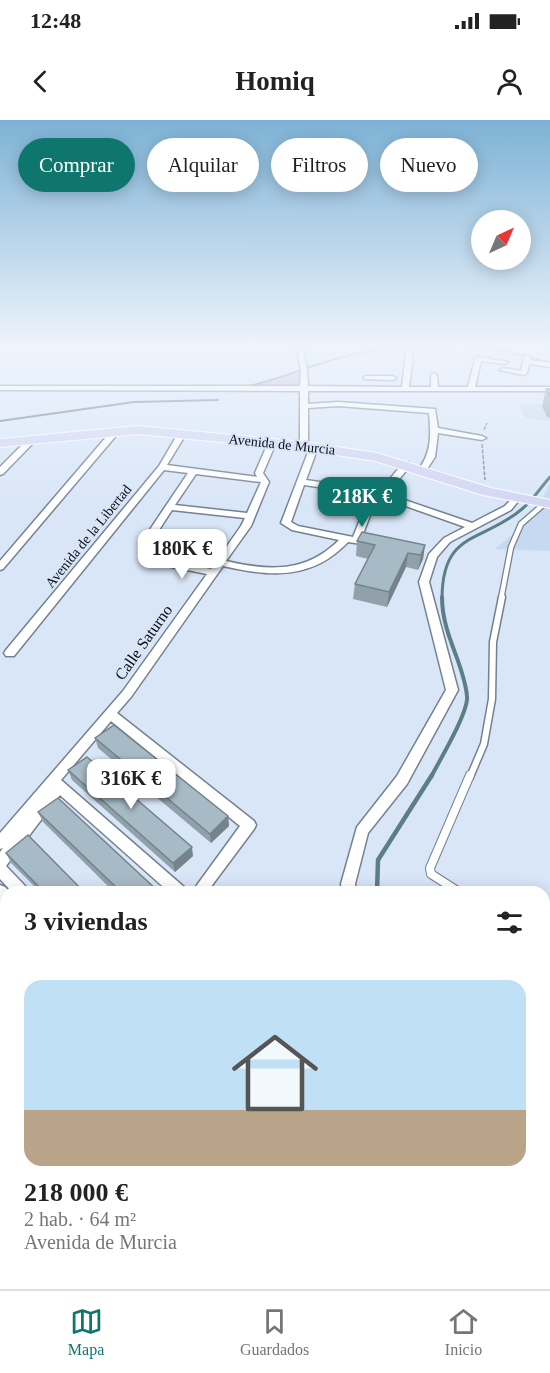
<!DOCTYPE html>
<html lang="es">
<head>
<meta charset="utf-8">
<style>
	:root { --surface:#fff; --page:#f2f2f2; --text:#222; --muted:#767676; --line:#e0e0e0; --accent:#0f766e }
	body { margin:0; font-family:"Times New Roman",serif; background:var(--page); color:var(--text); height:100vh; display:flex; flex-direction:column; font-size:22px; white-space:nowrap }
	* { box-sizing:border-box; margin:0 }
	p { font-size:20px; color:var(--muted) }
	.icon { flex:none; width:33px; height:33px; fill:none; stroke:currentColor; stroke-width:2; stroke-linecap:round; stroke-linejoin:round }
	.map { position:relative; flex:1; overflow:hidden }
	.side { position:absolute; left:0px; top:766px; width:550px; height:404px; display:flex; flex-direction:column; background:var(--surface); border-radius:18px 18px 0 0; box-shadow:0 3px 15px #0003 }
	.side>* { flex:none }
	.hud { position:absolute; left:18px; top:18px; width:514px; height:54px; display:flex; gap:12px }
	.needle { width:39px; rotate:44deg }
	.tools { position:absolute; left:471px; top:90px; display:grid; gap:12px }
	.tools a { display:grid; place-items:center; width:60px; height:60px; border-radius:50%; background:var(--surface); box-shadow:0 3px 15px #0003; font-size:30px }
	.price { position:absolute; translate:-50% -51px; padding:0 14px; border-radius:12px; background:#fff; color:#222; font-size:20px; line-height:39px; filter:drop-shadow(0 2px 3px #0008) }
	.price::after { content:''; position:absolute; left:50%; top:36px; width:18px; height:14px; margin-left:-9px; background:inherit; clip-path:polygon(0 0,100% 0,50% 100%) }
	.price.current { background:var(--accent); color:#fff }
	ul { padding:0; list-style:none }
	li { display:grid; align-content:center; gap:12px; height:318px; padding:0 24px }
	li+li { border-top:2px solid var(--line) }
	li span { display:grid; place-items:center; height:186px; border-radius:18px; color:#555 }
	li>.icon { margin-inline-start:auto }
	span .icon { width:108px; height:108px; fill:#fffc; stroke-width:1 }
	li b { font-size:26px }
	h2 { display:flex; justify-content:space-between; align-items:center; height:72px; padding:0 24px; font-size:26px }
	.tag { padding:0 21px; border-radius:27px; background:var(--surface); box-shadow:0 3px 15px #0003; font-size:21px; line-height:54px }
	.tag.current { background:var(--accent); color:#fff }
	.status { display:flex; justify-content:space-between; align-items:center; height:42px; padding:0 30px; background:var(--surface); direction:ltr }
	.status svg { height:16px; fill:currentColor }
	header { display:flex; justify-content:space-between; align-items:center; height:78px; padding:0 24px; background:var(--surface); font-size:27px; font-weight:700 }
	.tabs { display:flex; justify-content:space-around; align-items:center; height:84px; border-top:2px solid var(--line); background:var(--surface); font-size:16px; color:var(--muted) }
	.tabs a { display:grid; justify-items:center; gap:3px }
	.tabs .current { color:var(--accent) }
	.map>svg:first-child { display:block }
</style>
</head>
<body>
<div class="status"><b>12:48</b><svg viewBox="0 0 49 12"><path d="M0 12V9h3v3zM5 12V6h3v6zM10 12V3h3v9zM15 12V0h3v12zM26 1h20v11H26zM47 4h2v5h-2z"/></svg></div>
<header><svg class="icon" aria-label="back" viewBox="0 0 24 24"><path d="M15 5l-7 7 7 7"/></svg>Homiq<svg class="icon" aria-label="person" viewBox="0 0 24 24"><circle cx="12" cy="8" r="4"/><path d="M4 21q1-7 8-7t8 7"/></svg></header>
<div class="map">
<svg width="550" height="1169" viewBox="0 0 550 1169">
	<rect width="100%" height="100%" fill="#d9e6f8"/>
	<!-- built -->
	<path fill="#c7d9f0" d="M518,284H550V301L526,298Z
		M550,363V431L495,429L532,399Z"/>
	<!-- green -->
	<path fill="#bfb4d6" d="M301,250L297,270H231L263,264Z"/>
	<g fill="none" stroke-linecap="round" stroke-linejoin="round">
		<!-- stream-far4 -->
		<path stroke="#5b7e87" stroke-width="2" d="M245,267C282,259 317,242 355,234C417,220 490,223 550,243
			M0,301L134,282L218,280"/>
		<!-- stream-far3 -->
		<path stroke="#5b7e87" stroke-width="3" d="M442,479C442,410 482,423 522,389C533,380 541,367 550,357"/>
		<!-- stream-far2 -->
		<path stroke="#5b7e87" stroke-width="4" d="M431,657C439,641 469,592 467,576C464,543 442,515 442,477"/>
		<!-- stream-far1 -->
		<path stroke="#5b7e87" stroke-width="4.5" d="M377,772L378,740L432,655"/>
		<!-- stream -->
		<path stroke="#5b7e87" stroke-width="6" d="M544,1021L550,1026"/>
		<defs>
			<path id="lane-far2" d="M501,479L511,427L521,404L544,384"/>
			<path id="lane-far1" d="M470,657L484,624L492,579L493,522L502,477"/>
			<path id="lane" d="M459,772L431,754L430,748L470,655
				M544,816L550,818"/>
			<path id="street" d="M297,227H303L307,251L308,266L402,267L406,232L409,230L412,232L413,237L409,267H431V255L434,253L437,255L438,267H468L475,239L478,237L508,242L505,244L481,241L475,267H550V271H308V284L338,282L435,289L438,308L482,316L486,318L482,320L438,313L435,337L425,352L422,353L418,350C432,332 431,315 429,293L338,286L308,288V326L304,328L300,326V271L0,270V266H300L301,251Z
				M527,235L530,237V240L550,243V247L529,244L527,253L524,255L500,250L503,248L521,251L524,237Z
				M366,256H393L396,258L393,260L364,259V257Z
				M113,309L120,311L3,449L0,450V441Z
				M179,312L186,314L167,345L257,357L255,353L268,323L272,321L276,323L263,353L269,362L251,406L226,441C269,451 306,453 339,420L292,410L281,403L310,327L314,325L318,327L306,360L380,371L403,343H409V347L387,374L472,403L505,386L513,377L520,379L511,390L450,422L437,437L429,462L458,570L407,664L368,713L355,764L356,772H342L341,764L357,707L397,656L446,570L419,462L429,434L444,418L465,407L383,378L371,393L361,419L375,422V426L348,422C312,460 271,457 223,446L131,577L117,593L254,701L256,705L254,709L207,772H192L240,706L111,601L61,660L184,767L186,772H169L60,675L6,746L26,767L28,772H12L0,759V732L3,728L0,729V713L123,571L207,454L157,444L152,441L157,438L211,449L241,406L245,398L172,390L155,416H149L147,414L188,353L164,350L14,536H6L4,533L6,530L159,346ZM196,354L261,362L247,393L175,385ZM304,365L374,375L376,376L363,392L353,417L298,406L291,402Z
				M29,318L36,320L3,354L0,355V347Z
				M0,765L5,767L10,772H6V786L0,783Z
				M544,1088L550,1090V1114L544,1112Z
				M544,1132L550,1134V1158L544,1156Z"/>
			<path id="primary" d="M138,306L304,322L377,333L491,368L550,380V388L483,375L375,341L304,330L138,314L0,327V319Z"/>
		</defs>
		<!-- lane-far2 casing -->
		<use href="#lane-far2" stroke="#758190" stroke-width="7"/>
		<!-- lane-far1 casing -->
		<use href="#lane-far1" stroke="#758190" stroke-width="9"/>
		<!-- lane casing -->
		<use href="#lane" stroke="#758190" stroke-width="10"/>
		<!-- street casing -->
		<use href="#street" stroke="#758190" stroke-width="3"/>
		<!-- primary casing -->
		<use href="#primary" stroke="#fff" stroke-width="2"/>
		<!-- path -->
		<path stroke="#7b8490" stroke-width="1.5" stroke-dasharray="4 1.5" stroke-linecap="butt" d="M484,310L487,303
			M482,324L485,360"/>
		<!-- lane-far2 -->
		<use href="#lane-far2" stroke="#fff" stroke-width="4.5"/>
		<!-- lane-far1 -->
		<use href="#lane-far1" stroke="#fff" stroke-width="6"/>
		<!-- lane -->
		<use href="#lane" stroke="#fff" stroke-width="8"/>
		<!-- street -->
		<use href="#street" fill="#fff" fill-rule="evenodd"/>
		<!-- primary -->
		<use href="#primary" fill="#d2d6f3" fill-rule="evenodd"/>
	</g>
	<!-- wall -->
	<path fill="#90a1ab" d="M546,269H550V298L547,297L542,286Z
		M357,421L425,425L423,439L418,450L406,447L387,487L353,479L355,464L368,439L356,436Z
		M95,618L228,696L229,706L211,723L98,628Z
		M68,650L193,736L175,752L72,660Z
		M38,692L159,772H114L43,702Z
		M6,733L84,772H40L11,743Z
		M544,824L550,827V895L544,892Z"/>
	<!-- shaded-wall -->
	<path fill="#75838b" d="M425,425L423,439L418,450L421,435Z
		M408,433L406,447L387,487L389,472Z
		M228,696L229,706L211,723L210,714Z
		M192,727L193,736L175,752L173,743Z"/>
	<!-- building -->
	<path fill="#a7bbc7" stroke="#75838b" stroke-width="1.5" d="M546,269H550V276Z
		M362,412L425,425L421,435L408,433L389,472L355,464L375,425L357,421Z
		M114,605L228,696L210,714L95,618Z
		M87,637L192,727L173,743L68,650Z
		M58,678L159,772H121L38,692Z
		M28,715L84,772H44L6,733Z
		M544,824L550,827V879L544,876Z
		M376,1164H487V1166L490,1169H375Z"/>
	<!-- sky -->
	<linearGradient id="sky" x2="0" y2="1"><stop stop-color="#7db2d5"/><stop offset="0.58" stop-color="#eef4fc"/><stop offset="1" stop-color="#eef4fc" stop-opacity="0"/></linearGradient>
	<rect width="550" height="390" fill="url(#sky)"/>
	<g text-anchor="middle" stroke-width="4.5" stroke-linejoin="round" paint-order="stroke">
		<!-- far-street labels -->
		<g font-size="14" fill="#0a0e14" stroke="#d9e6f8">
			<text transform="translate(282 324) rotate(6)" y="5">Avenida de Murcia</text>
			<text transform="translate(88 416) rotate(-51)" y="5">Avenida de la Libertad</text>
		</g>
		<!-- street labels -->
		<g font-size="16" fill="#0a0e14" stroke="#d9e6f8">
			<text transform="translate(143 522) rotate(-55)" y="6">Calle Saturno</text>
		</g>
	</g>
</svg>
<div class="tools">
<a><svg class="needle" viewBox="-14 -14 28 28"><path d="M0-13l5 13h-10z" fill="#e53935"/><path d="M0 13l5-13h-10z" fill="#767676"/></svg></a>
</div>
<b class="price current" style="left:362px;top:408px">218K €</b>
<b class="price" style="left:182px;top:460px">180K €</b>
<b class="price" style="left:131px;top:690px">316K €</b>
<div class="hud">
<a class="tag current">Comprar</a>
<a class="tag">Alquilar</a>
<a class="tag">Filtros</a>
<a class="tag">Nuevo</a>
</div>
<section class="side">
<h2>3 viviendas<svg class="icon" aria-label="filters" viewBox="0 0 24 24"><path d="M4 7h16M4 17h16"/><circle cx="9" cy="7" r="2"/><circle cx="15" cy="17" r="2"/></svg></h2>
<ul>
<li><span style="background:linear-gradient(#bfe0f5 70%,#b9a48a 0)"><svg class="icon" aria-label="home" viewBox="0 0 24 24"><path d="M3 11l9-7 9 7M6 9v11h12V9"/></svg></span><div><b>218 000 €</b><p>2 hab. · 64 m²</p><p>Avenida de Murcia</p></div></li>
</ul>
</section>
</div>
<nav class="tabs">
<a class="current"><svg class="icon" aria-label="map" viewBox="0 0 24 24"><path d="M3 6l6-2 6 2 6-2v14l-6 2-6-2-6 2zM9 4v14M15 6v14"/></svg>Mapa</a>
<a><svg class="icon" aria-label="saved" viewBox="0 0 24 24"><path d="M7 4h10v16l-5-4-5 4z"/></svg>Guardados</a>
<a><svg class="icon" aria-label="home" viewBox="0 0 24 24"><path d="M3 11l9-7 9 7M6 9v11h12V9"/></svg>Inicio</a>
</nav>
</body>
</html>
